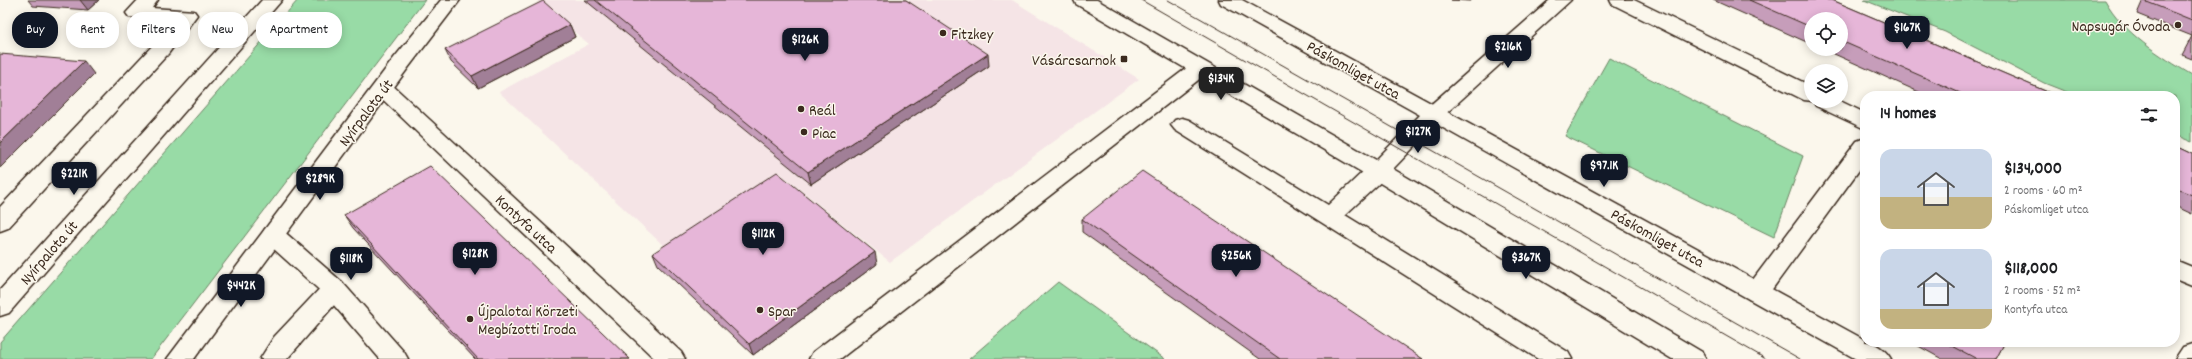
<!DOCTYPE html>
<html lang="en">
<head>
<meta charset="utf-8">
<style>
	:root { --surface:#fff; --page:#f2f2f2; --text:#202124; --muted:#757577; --accent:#111827 }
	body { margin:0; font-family:Dekko,sans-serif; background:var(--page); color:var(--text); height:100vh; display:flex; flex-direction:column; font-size:15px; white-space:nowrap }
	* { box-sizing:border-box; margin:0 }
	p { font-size:13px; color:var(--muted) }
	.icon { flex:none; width:22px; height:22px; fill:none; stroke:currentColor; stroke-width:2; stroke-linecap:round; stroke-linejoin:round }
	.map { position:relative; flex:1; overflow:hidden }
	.sheet { position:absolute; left:1860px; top:91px; width:320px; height:256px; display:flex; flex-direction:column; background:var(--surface); border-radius:16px; box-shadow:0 2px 10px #0003 }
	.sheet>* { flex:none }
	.top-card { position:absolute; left:12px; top:12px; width:380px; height:36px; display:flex; gap:8px }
	.buttons { position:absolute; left:1804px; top:12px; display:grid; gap:8px }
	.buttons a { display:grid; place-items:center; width:44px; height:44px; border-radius:50%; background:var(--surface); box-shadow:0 2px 10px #0003; font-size:20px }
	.price { position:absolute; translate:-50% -34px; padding:0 9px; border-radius:8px; background:var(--accent); color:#fff; font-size:13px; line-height:26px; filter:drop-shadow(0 1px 2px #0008) }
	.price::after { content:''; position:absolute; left:50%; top:24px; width:12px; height:9px; margin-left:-6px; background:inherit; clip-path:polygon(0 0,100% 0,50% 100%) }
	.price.current { background:#222; color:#fff }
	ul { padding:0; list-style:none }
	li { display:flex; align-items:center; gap:12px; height:100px; padding:0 20px }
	li span { display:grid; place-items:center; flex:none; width:112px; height:80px; border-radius:12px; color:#555 }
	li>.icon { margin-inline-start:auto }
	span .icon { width:48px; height:48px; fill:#fffc; stroke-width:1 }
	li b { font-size:17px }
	h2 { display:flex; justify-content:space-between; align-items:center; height:48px; padding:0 20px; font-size:17px }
	.pill { padding:0 14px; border-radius:16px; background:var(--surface); box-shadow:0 2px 10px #0003; font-size:14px; line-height:36px }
	.pill.current { background:var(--accent); color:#fff }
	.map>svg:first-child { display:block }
</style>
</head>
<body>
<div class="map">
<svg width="2192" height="359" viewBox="0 0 2192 359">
	<rect width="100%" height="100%" fill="#fbf7ec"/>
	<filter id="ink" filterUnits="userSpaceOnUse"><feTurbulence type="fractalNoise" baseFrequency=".025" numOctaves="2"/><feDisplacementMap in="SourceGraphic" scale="8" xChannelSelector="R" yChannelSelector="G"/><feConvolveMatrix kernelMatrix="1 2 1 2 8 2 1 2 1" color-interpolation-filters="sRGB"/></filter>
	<g filter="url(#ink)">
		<!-- built -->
		<path fill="#f5e4e6" d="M536,0H1012L1139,79L890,262L778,172L664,246L499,92L589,44Z"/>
		<!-- green -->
		<path fill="#98dba6" stroke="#6a8262" d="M298,0H425L151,359H0V342Z
			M1864,0H2105C2123,33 2160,56 2192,75V142L2175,135V96H2077L2044,83L1945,32Z
			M1609,58L1803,156L1774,237L1565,136Z
			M1058,282L1165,359H969Z"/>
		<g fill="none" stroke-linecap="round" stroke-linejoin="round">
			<defs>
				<path id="lane" d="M138,0H158L152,8L194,11L197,15L168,54L8,228L0,231V207L154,44L173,21L129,17L126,13Z
					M1610,0H1634L1811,86V101H1840L1865,113V129L1816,106L1813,101L1804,100L1612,4Z
					M1199,62L1206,64L1209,69L1206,74L840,359H809L813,352L1192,64Z
					M1182,118L1189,120L1328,205L1370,165L1378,163L1386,165L1389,171L1386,177L1345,215L1568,352L1572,359H1538L1175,130L1171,125L1175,120Z
					M1865,138V162L1765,299L1757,301L1749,299L1745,292L1749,285L1857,141Z
					M2175,260L2192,267V286L2175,279Z
					M334,280L342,282L346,289L342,296L287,359H260L274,337L326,282Z
					M2192,344V359H2175L2183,347Z"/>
				<path id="street" d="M1550,0H1571L1441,118L1434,120L1427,118L1424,113L1427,108Z
					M383,81L390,83L681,352L685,359H655L376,93L373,88L376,83Z
					M273,226L281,229L342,282L404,352L408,359H380L326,296L265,241L262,235L265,229Z"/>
				<path id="secondary" d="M262,0H282L9,313L0,316V290Z
					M441,0H460L408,68L194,359H167L394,58Z
					M1074,0H1097L1376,160L1420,115L1221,4L1219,0H1242L1865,340V342C1875,342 1886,350 1891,359H1856L1436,124L1393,169L1702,352L1706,359H1672L1370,177L1076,4Z"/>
			</defs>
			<!-- lane casing -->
			<use href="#lane" stroke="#3b2a1e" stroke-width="3"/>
			<!-- street casing -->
			<use href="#street" stroke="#3b2a1e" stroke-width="3"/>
			<!-- secondary casing -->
			<use href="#secondary" stroke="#3b2a1e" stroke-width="3"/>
			<!-- lane -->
			<use href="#lane" fill="#fbf7ec" fill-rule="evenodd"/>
			<!-- street -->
			<use href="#street" fill="#fbf7ec" fill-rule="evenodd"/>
			<!-- secondary -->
			<use href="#secondary" fill="#fbf7ec" fill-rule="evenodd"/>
			<!-- tram -->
			<path stroke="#3b2a1e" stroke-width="1" d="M1141,0L1766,359
				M1168,0L1800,359"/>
		</g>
		<!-- wall -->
		<path fill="#c69dba" stroke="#3b2a1e" d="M28,0H99L88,10L33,6Z
			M585,0H906L989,66L811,184Z
			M1451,0H1471V1Z
			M1713,0H1832L2057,96H1928L1823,49H1841V19H1811V44Z
			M2143,0H2192V36L2137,14Z
			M570,25L575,37L478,88L451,62L445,50Z
			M2192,36V59L2182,55Z
			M2175,146L2192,154V214L2175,206Z
			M344,215L630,359H475L353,228Z
			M1082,219L1423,359H1260L1082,232Z
			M653,253L877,264L753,355L658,265Z
			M1911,342H2005L1996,359H1942Z"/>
		<!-- shaded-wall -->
		<path fill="#a17f97" stroke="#3b2a1e" d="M80,0H99L88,10Z
			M570,25L575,37L478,88L472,76Z
			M988,54L989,66L811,184L808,172Z
			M84,61L94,74L0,168V143Z
			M875,252L877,264L753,355L749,344Z"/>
		<!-- building -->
		<path fill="#e6b6d8" stroke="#3b2a1e" d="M595,0H906L988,54L808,172Z
			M1749,0H1832L2057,96H1967L1841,41V19H1811V27Z
			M2148,0H2192V20L2147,2Z
			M543,1L570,25L472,76L445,50Z
			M0,54L84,61L0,143Z
			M2175,146L2192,154V195L2175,188Z
			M430,166L630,359H478L344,215Z
			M1142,171L1423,359H1280L1082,219Z
			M777,172L875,252L749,344L653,253Z
			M1945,342H2005L1996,359H1977Z"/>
	</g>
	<!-- markers -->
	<g fill="#3b2a1e" stroke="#fbf7ec" stroke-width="1.5">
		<circle cx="2178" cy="25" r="4"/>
		<circle cx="943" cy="33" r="4"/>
		<rect x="1120" y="55" width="8" height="8" rx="2"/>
		<circle cx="801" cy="109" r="4"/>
		<circle cx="804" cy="132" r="4"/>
		<circle cx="760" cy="310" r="4"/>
		<circle cx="470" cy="319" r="4"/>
	</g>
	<g text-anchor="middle" stroke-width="3" stroke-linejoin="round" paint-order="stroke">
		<!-- poi labels -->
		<g font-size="16" fill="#3b2a1e" stroke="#fbf7ec" text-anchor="start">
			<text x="2170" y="31" text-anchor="end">Napsugár Óvoda</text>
			<text x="951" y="39">Fitzkey</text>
			<text x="1116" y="65" text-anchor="end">Vásárcsarnok</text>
			<text x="809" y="115">Reál</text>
			<text x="812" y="138">Piac</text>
			<text x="478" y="316">Újpalotai Körzeti<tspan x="478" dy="18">Megbízotti Iroda</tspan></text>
			<text x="768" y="316">Spar</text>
		</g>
		<!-- street labels -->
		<g font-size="16" fill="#3b2a1e" stroke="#fbf7ec">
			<text transform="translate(1354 69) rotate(29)" y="6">Páskomliget utca</text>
			<text transform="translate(365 112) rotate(-53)" y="6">Nyírpalota út</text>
			<text transform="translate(527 223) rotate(43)" y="6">Kontyfa utca</text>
			<text transform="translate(1658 237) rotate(29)" y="6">Páskomliget utca</text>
			<text transform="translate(48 252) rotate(-49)" y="6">Nyírpalota út</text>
		</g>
	</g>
</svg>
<div class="buttons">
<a><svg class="icon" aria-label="locate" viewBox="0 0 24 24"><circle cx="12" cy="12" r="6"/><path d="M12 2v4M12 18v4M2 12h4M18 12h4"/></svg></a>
<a><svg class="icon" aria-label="layers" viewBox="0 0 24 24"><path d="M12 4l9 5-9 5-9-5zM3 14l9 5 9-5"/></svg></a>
</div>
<b class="price" style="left:1907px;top:50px">$167K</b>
<b class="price" style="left:805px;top:62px">$126K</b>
<b class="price" style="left:1508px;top:69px">$216K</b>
<b class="price current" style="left:1221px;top:101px">$134K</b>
<b class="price" style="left:1418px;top:154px">$127K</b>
<b class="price" style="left:1604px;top:188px">$97.1K</b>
<b class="price" style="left:74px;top:196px">$221K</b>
<b class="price" style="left:320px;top:201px">$289K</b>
<b class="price" style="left:763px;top:256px">$112K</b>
<b class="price" style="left:475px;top:276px">$128K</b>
<b class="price" style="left:1236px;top:278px">$256K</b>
<b class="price" style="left:1526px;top:280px">$367K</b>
<b class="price" style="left:351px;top:281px">$118K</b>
<b class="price" style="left:241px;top:308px">$442K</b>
<div class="top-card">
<a class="pill current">Buy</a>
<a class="pill">Rent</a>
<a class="pill">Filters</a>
<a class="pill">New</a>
<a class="pill">Apartment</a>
</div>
<section class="sheet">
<h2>14 homes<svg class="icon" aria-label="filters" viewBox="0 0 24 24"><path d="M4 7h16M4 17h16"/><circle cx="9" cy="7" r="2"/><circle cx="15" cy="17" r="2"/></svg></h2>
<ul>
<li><span style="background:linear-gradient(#c9d6e8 60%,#c2b280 0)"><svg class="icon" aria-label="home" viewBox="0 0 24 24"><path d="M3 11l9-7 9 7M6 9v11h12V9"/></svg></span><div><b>$134,000</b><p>2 rooms · 60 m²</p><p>Páskomliget utca</p></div></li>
<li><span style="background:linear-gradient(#c9d6e8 75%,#c2b280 0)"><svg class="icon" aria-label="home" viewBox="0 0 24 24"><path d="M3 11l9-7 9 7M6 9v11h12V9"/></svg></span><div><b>$118,000</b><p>2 rooms · 52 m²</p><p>Kontyfa utca</p></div></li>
</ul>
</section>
</div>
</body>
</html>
